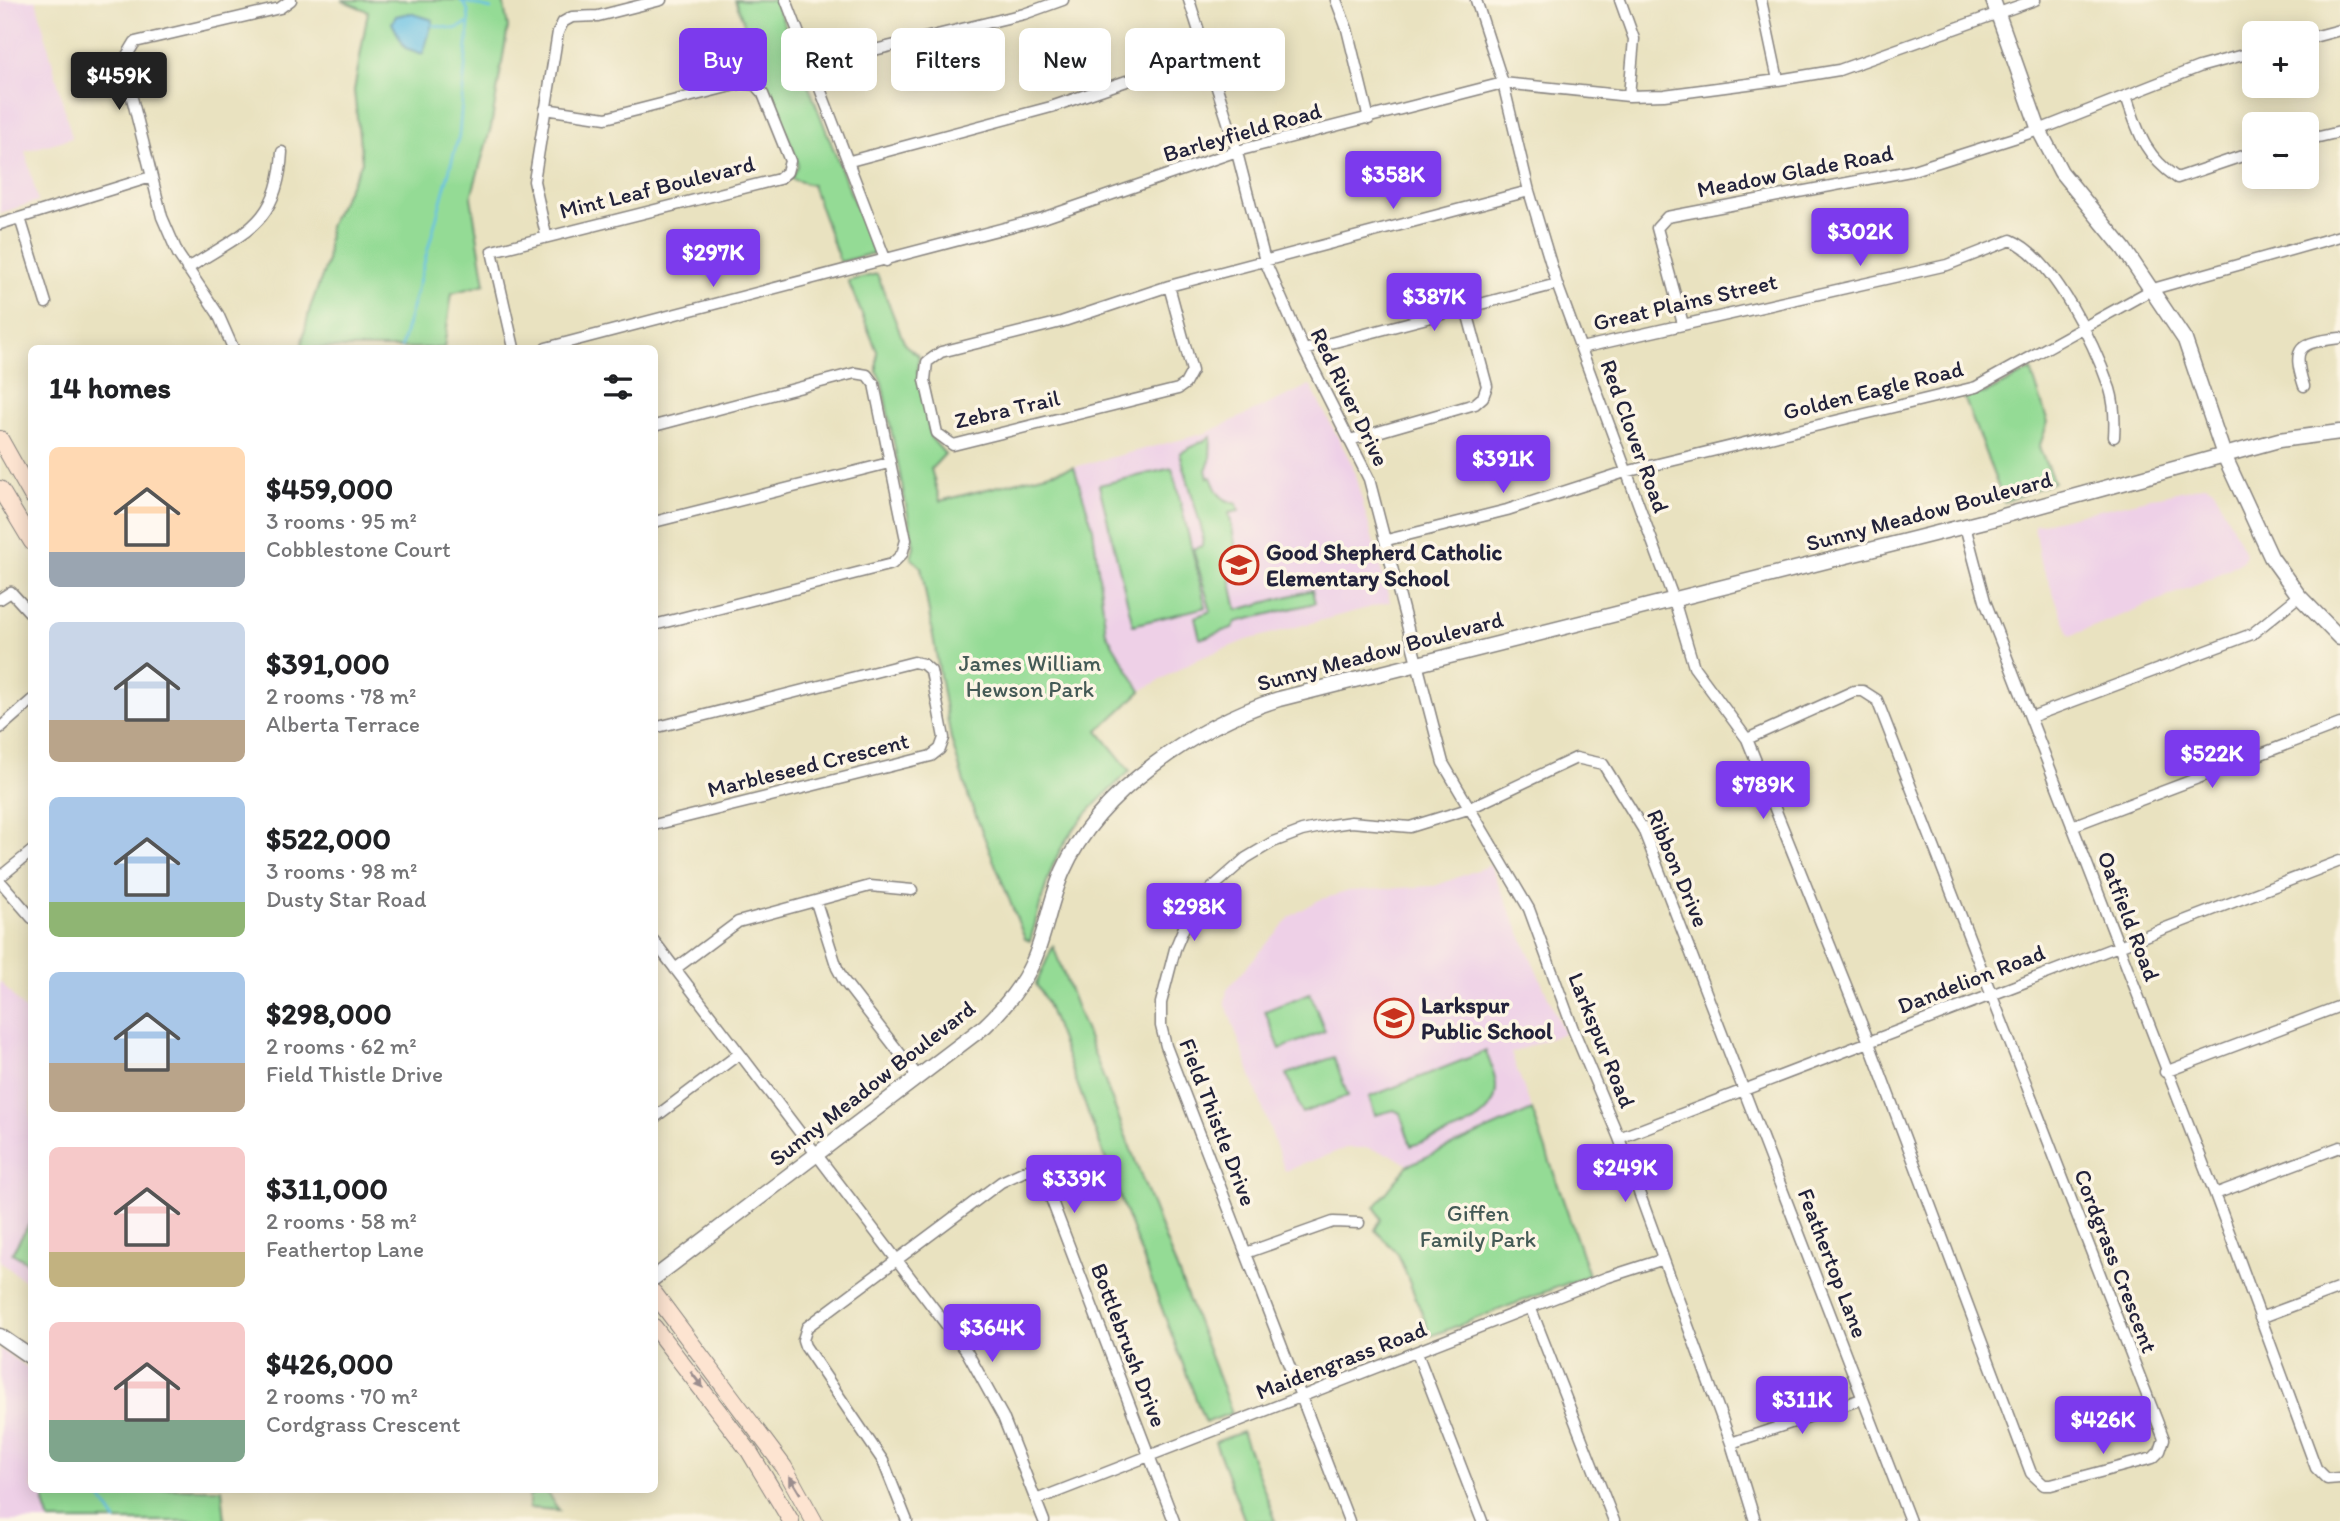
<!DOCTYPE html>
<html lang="en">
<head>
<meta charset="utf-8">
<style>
	:root { --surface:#fff; --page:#f6f6f6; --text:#202124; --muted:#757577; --accent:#7c3aed }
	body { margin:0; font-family:Itim,sans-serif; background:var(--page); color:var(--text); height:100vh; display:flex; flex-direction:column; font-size:26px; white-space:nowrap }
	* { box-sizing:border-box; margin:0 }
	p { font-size:23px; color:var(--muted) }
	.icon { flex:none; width:38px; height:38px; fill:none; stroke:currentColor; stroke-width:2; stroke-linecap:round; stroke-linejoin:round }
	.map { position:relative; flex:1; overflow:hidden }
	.sheet { position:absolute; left:28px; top:345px; width:630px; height:1148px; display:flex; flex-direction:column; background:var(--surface); border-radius:10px; box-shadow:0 4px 18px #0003 }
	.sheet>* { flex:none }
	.guide { position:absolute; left:679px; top:28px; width:665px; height:63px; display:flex; gap:14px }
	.controls { position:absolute; left:2242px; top:21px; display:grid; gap:14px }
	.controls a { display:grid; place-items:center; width:77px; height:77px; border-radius:10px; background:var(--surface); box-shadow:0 4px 18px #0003; font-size:35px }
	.price { position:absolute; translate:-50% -60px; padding:0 16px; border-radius:7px; background:var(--accent); color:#fff; font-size:23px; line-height:46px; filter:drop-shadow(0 2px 4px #0008) }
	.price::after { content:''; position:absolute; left:50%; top:42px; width:21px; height:16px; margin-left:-10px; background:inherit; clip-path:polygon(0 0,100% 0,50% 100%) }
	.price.selected { background:#222; color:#fff }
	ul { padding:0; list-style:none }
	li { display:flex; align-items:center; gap:21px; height:175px; padding:0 21px }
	li span { display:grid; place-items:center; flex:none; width:196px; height:140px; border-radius:10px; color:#555 }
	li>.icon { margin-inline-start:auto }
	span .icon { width:84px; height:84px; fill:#fffc; stroke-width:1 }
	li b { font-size:30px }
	h2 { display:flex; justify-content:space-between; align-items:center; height:84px; padding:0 21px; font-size:30px }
	.chip { padding:0 24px; border-radius:10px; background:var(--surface); box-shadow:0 4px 18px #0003; font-size:24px; line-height:63px }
	.chip.selected { background:var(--accent); color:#fff }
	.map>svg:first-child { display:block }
</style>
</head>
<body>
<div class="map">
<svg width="2340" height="1521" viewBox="0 0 2340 1521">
	<rect width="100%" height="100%" fill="#fcf5e5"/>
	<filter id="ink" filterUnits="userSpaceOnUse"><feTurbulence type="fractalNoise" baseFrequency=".0143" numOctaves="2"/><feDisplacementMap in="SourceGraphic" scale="14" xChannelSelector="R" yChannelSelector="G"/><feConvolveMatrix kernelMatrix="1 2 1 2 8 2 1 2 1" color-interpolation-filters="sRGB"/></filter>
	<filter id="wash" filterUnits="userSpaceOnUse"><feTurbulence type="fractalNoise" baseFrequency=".00686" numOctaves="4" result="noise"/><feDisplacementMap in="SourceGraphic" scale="28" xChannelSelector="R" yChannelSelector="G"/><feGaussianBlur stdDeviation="1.57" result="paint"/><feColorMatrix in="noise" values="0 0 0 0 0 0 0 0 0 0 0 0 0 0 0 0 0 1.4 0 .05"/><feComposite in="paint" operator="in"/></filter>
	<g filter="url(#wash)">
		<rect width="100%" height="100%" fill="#e9e2c0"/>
		<!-- built -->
		<path fill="#eed0e7" d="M0,0H36L72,138L25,151L38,201L0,213Z
			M1310,385L1352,464L1390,602L1247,640L1195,660L1141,691L1106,633L1093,528L1074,467L1206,433Z
			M2207,485L2214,489L2246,555L2242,561L2211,579L2070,636L2039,557L2034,525Z
			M1490,865L1564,1033L1511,1053L1532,1110L1408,1165L1392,1155L1368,1148H1346L1285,1171L1225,1002L1227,989L1291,916L1319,900L1349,891L1435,886Z
			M0,981L31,1017V1286L0,1261Z
			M0,1349L31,1370L32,1489H44V1503L50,1521H0Z"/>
		<!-- green -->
		<path fill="#94db95" stroke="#5b7e68" stroke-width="2" d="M341,0H503L508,27L491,127L471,197L485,284L452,293L444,348H304L302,343L310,308L327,263L329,226L362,162L354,91L368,11Z
			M735,0H775L874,253L840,262L812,185L791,179L798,166L796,157L767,85L758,79L761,67Z
			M877,274L905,345L919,356L917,370L931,438L945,454L931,469L940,501L1074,467L1093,528L1106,633L1141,691L1098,731L1130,771C1101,798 1070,825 1054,863C1044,887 1038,915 1030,941L1025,939L969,799L951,739L921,567L911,558L914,546L882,383L877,372V351L848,281Z
			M2031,370L2048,422L2039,448L2054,482L2004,502L1964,397L1986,393Z
			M1211,437L1210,461L1206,470L1208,478L1211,477C1217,493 1220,500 1237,504L1239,511L1229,513L1240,569L1229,573L1237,610L1312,590L1315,603L1236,622L1232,628L1200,639L1195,617L1211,611L1193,549L1202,546L1203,534L1180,453Z
			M1172,468L1206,607L1133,625L1099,485Z
			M1053,946L1232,1413L1205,1423L1046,1001L1036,984Z
			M1310,993L1325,1031L1280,1049L1265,1011Z
			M1486,1051C1489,1062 1497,1076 1496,1088C1496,1126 1438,1136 1411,1146L1400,1113L1394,1110L1375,1115L1369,1097Z
			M1334,1057L1348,1096L1302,1113L1287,1074Z
			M1532,1110L1589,1275L1431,1336L1398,1254L1375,1230L1381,1219L1375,1207L1408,1165Z
			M31,1221V1264L12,1253Z
			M1242,1432L1276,1521H1245L1215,1442Z
			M44,1489H222L225,1521H50L44,1503Z
			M536,1492H546L559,1510L529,1508V1496Z"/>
		<!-- water -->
		<path fill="#67c1e5" stroke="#447290" stroke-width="2" d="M410,13L433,20L423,54L405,48L392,23L396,16Z"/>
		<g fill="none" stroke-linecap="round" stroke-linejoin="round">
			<!-- stream -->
			<path stroke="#67c1e5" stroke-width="2.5" d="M461,1L491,9
				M432,25L455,29L469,23
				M401,348L459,135L469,23L468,10L461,0
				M95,1489L116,1521"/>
		</g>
	</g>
	<g filter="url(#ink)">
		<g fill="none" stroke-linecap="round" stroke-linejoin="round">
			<defs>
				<path id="minor" d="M786,0L886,261
					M1189,0L1234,141L1265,261L1304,350L1369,479L1443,763L1529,909L1573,1029L1619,1138L1731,1443L1755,1521
					M1336,0L1347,29L1369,119
					M1476,0L1503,83L1529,191L1557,284L1674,600L1694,667L1747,739L1868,1040L2031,1473L2044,1485H2051L2153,1458L2160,1451L2164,1439L1877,700L1863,691H1854L1747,739
					M1620,0L1634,39L1629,96
					M1761,0L1778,80
					M2306,39L2340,30
					M812,65L1024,14L1063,0
					M2126,96C2139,133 2143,154 2177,178L2254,152
					M2306,140L2340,132
					M850,161L1051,107L1208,53
					M20,218L46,303
					M0,224L151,177
					M546,235L534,181L558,32L563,22L572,17L598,16L661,0
					M187,269C243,232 278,226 282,152
					M1169,286L1192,371L1185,384L1178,389L953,445L937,433L925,380L927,362L941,352L1061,322L1169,286L1529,191
					M1683,324L1657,228L1667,217L1910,171L2039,130L2199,67L2254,52
					M233,348L218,314L178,254L162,217L123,62L135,42L280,8L291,0
					M514,348L492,251L779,179L787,172L790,161L763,94L755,85L743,83L606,118L545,109
					M546,348L1043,218L1237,151L1503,83L1629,96L1664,95L1778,80L1839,70L2035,0
					M1581,348L1947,265L2011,240C2054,258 2095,346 2110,389C2115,405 2115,421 2114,437
					M1304,350L1557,284
					M2304,386C2291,346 2299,343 2340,338
					M654,426L855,373L867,375L874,384L906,540L902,554L892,564L654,625
					M1350,440L1475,404L1483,397L1487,386L1466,308
					M654,522L889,463
					M1965,526L1985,601L2215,1194L2316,1468L2327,1479L2340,1478
					M1387,540L1507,510L1625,472L1976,387L2153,289L2340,236
					M0,599L11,592L32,615
					M2031,717L2252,634L2299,596
					M0,728L32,700
					M654,728L914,662L923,664L931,671L944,738L940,749L931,756L654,825
					M2072,826L2340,724
					M0,877L32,851
					M0,881L32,918
					M816,902L837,968L844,981L919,1078
					M654,941L967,1352L1003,1417L1044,1521
					M675,969L738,922L870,886L912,890
					M2165,1072L2340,1006
					M654,1118L739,1054
					M1619,1138L2340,861
					M2215,1194L2340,1147
					M1246,1253L1333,1222L1359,1223
					M1531,1309L1614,1521
					M2260,1318L2340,1288
					M1417,1353L1482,1521
					M1731,1443L1862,1399
					M1036,1500L1608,1277L1661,1260
					M907,1521L883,1461L805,1346L803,1340L807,1327L1001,1182L1027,1170L1036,1173L1047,1188L1174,1521
					M1349,1521L1166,1046L1161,1026V1003L1175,949L1187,920L1212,888L1246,858L1273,842L1302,831L1331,825L1351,822L1410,827L1468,809L1576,758L1603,764L1643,829L1910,1521"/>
				<path id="tertiary" d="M1993,0L2039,130L2061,172L2124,249L2185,340L2224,455L2271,557L2299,596L2340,638
					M654,1278L985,1026C1004,1008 1022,986 1033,962C1046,933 1050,900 1063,871C1098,791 1198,725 1279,699L1985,521L2279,440L2340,432
					M0,1336L32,1358"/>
				<path id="secondary" d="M0,439L32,496
					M0,489L32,542
					M654,1293L784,1467L814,1521
					M654,1327L749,1451L791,1521"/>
			</defs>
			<!-- minor casing -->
			<use href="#minor" stroke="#86827e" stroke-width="13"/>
			<!-- tertiary casing -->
			<use href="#tertiary" stroke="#86827e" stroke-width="17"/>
			<!-- secondary casing -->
			<use href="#secondary" stroke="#86827e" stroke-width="18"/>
			<!-- minor -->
			<use href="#minor" stroke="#fff" stroke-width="10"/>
			<!-- tertiary -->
			<use href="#tertiary" stroke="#fff" stroke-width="14"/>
			<!-- secondary -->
			<use href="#secondary" stroke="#fde4d1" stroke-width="16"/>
		</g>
		<!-- one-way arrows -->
		<defs><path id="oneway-solid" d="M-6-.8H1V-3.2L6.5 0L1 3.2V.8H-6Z" transform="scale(1.75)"/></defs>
		<g fill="#9a8d8e">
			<use href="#oneway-solid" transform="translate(697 1380) rotate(53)"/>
			<use href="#oneway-solid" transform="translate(795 1485) rotate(-121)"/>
		</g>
	</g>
	<!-- icons -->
	<defs>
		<symbol id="school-ring" viewBox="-11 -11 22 22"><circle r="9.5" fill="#fcf5e5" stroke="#c8321e" stroke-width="1.5"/><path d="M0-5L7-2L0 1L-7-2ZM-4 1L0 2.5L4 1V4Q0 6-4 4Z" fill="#c8321e"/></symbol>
	</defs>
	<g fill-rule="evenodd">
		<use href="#school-ring" x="1217" y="543" width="44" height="44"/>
		<use href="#school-ring" x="1372" y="996" width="44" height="44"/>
	</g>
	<g text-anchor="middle" stroke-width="7" stroke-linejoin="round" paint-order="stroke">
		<!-- street labels -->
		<g font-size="23" fill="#22223b" stroke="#fcf5e5">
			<text transform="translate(1242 132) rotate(-16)" y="8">Barleyfield Road</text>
			<text transform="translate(1795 171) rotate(-11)" y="8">Meadow Glade Road</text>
			<text transform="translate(657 187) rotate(-14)" y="8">Mint Leaf Boulevard</text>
			<text transform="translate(1685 302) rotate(-13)" y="8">Great Plains Street</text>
			<text transform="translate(1873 390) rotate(-14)" y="8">Golden Eagle Road</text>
			<text transform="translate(1350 397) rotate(64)" y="8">Red River Drive</text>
			<text transform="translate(1007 409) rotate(-13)" y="8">Zebra Trail</text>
			<text transform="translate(1635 436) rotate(70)" y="8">Red Clover Road</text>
			<text transform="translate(1929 511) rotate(-15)" y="8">Sunny Meadow Boulevard</text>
			<text transform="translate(1380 651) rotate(-15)" y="8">Sunny Meadow Boulevard</text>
			<text transform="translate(808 765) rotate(-14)" y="8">Marbleseed Crescent</text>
			<text transform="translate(1678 868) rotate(67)" y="8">Ribbon Drive</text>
			<text transform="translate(2129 916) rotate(69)" y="8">Oatfield Road</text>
			<text transform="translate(1971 979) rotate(-21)" y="8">Dandelion Road</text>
			<text transform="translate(1602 1040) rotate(68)" y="8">Larkspur Road</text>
			<text transform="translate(872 1083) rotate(-38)" y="8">Sunny Meadow Boulevard</text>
			<text transform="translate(1218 1122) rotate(69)" y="8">Field Thistle Drive</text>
			<text transform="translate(2116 1261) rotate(69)" y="8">Cordgrass Crescent</text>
			<text transform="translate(1833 1263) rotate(69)" y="8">Feathertop Lane</text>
			<text transform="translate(1129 1345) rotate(69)" y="8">Bottlebrush Drive</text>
			<text transform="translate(1341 1360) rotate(-21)" y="8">Maidengrass Road</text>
		</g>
		<!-- poi labels -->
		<g font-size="23" font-weight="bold" fill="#22223b" stroke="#fcf5e5" text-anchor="start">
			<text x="1266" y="560">Good Shepherd Catholic<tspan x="1266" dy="26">Elementary School</tspan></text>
			<text x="1421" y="1013">Larkspur<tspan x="1421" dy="26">Public School</tspan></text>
		</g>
		<!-- park labels -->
		<g font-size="23" fill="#445a56" stroke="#fcf5e5">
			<text x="1030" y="671">James William<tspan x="1030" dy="26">Hewson Park</tspan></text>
			<text x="1478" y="1221">Giffen<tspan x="1478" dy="26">Family Park</tspan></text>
		</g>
	</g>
</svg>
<div class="controls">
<a>+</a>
<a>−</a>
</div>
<b class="price selected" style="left:119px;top:112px">$459K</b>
<b class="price" style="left:1393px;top:211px">$358K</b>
<b class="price" style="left:1860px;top:268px">$302K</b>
<b class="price" style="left:713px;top:289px">$297K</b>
<b class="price" style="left:1434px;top:333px">$387K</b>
<b class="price" style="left:1503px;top:495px">$391K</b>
<b class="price" style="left:2212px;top:790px">$522K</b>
<b class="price" style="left:1763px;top:821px">$789K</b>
<b class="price" style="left:1194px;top:943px">$298K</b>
<b class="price" style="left:1625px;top:1204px">$249K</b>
<b class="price" style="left:1074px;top:1215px">$339K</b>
<b class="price" style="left:992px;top:1364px">$364K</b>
<b class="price" style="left:1802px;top:1436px">$311K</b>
<b class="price" style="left:2103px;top:1456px">$426K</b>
<div class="guide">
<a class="chip selected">Buy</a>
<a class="chip">Rent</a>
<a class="chip">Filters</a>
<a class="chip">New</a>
<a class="chip">Apartment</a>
</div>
<section class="sheet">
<h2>14 homes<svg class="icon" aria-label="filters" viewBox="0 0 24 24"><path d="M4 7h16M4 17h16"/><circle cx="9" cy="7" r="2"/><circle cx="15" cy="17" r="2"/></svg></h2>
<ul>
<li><span style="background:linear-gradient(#ffd9b3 75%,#9aa5b1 0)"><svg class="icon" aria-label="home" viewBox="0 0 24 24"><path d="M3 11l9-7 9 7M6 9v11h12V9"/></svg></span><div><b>$459,000</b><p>3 rooms · 95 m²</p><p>Cobblestone Court</p></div></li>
<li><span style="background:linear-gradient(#c9d6e8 70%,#b9a48a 0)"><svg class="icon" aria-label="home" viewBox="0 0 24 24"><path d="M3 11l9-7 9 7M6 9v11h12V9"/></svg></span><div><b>$391,000</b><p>2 rooms · 78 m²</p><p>Alberta Terrace</p></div></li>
<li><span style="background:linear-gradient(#a9c7e8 75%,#8fb573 0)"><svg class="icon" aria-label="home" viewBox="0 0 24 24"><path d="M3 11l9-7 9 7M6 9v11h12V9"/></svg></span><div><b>$522,000</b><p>3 rooms · 98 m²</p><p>Dusty Star Road</p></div></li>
<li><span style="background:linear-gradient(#a9c7e8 65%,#b9a48a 0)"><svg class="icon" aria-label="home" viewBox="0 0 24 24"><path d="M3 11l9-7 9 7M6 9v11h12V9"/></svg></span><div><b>$298,000</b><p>2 rooms · 62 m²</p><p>Field Thistle Drive</p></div></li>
<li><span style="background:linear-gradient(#f6c9c9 75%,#c2b280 0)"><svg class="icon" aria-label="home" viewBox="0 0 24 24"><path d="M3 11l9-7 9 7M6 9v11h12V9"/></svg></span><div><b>$311,000</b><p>2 rooms · 58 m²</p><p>Feathertop Lane</p></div></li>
<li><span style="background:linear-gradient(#f6c9c9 70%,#7fa58c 0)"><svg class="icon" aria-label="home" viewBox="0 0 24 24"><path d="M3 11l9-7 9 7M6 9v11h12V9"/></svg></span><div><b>$426,000</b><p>2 rooms · 70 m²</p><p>Cordgrass Crescent</p></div></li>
</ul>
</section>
</div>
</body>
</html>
